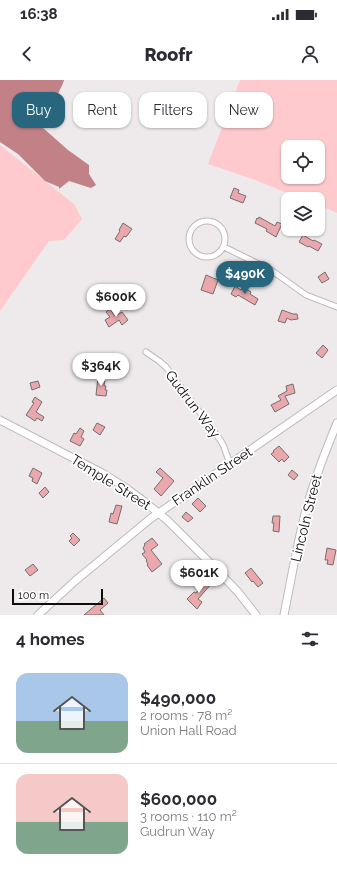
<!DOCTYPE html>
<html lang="en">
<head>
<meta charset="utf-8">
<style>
	:root { --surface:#fff; --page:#f2f2f3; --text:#2b2b33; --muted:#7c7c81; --line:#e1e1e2; --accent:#27667c }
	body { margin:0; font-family:Raleway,sans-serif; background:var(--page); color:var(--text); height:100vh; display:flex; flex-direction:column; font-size:15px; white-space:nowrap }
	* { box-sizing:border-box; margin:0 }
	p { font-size:13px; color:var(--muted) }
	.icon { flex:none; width:22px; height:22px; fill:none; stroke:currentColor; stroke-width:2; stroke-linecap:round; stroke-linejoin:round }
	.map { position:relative; height:535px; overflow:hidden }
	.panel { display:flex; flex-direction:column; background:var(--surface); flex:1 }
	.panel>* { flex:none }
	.guide { position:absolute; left:12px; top:12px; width:313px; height:36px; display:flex; gap:8px }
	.controls { position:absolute; left:281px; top:60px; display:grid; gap:8px }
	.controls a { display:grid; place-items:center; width:44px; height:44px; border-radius:8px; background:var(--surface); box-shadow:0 1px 3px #0004; font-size:20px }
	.scale { position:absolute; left:12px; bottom:10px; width:91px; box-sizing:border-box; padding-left:4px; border:2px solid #0e0d0d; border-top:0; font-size:11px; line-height:14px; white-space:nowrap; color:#0e0d0d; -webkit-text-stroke:3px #fff; paint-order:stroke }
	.price { position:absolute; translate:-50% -34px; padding:0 9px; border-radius:14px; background:#fff; color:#222; font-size:13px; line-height:26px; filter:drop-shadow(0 1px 2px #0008) }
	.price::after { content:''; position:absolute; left:50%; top:24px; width:12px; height:9px; margin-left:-6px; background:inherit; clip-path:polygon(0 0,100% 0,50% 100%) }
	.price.on { background:var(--accent); color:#fff }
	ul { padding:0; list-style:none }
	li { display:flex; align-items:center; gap:12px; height:100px; padding:0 16px }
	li+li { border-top:1px solid var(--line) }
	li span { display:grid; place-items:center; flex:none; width:112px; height:80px; border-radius:12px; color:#555 }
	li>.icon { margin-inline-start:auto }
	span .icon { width:48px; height:48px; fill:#fffc; stroke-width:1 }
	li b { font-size:17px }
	h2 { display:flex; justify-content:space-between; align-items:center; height:48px; padding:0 16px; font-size:17px }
	.tag { padding:0 14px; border-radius:12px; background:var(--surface); box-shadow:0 1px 3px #0004; font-size:14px; line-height:36px }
	.tag.on { background:var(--accent); color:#fff }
	.status { display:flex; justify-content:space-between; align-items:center; height:28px; padding:0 20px; background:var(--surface); direction:ltr }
	.status svg { height:11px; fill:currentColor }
	header { display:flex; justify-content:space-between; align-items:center; height:52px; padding:0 16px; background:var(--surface); font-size:18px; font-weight:800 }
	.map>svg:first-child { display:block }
</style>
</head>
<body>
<div class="status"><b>16:38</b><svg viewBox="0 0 49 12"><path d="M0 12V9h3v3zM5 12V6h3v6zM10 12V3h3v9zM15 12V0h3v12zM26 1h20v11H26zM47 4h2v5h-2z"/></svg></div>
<header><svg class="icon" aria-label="back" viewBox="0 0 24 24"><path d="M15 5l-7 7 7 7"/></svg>Roofr<svg class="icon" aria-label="person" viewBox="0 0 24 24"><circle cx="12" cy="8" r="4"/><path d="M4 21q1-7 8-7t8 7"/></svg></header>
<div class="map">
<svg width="337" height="535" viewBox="0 0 337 535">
	<rect width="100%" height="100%" fill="#eeeaeb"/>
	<!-- green -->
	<path fill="#fecacd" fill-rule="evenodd" d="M240,0H337V133L318,125V119H303L252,99L208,84ZM288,67H318V97H288Z
		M0,65L74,124L82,139L64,160L49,161L0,231Z"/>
	<!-- water -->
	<path fill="#c18186" d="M0,0H64C63,5 60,8 59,12C56,17 59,13 56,18C51,27 41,36 42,47L68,70L89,85V94L96,105L91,108L69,101L59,109V107L45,101L18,74L0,62Z"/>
	<!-- building -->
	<path fill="#eaa7ac" stroke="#726f6f" d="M234,108L239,110L238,113L246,116L243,123L230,118Z
		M259,137L275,146L277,142L282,144L276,157L266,151L267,149L255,143L257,138L258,139Z
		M123,143L132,149L126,157L124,156L120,162L115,159L120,151L119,150Z
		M303,155L313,161L314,160L322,164L318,171L309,166L308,167L299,162Z
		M325,192L329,199L322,203L318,197Z
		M206,195L218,200L213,214L201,210Z
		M235,206L241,210L243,207L251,212L250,214L258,219L255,225L238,215L236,217L231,214Z
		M110,229L115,236L122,232L128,240L122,245L119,240L109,247L105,240L110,237L106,232Z
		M282,230L293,234H297L298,239L291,240L287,238L285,243L278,241Z
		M323,265L328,270L322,278L316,273Z
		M98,297L105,298L104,306H106L105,310H107L106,316L96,315Z
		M38,301L40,307L32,310L30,303Z
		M293,304L295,313L285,316L289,324L275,332L271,325L281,320L278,316L287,311L286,306Z
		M35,317L42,322L36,332L44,337L42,341L37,338L35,341L26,335L34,323L32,322Z
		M97,343L105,347L100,355L93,350Z
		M80,348L84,351L81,357L84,359L80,366L70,361L74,353L76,354Z
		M279,366L289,377L284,382L282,379L279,382L271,374L274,372L273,371Z
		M33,388L42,393L37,404L32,401L33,398L29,396Z
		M160,388L174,401L161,416L154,409L163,398L156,392Z
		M292,390L298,395L294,400L288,395Z
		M45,407L49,412L43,418L39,413Z
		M198,418L206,426L200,432L192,424Z
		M116,425L122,426L117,444L109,442L111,433L113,434Z
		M186,432L193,438L188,442L182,437Z
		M273,436H280L279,452L273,451L274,443H272Z
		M73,453L80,460L74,466L69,461L72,458L70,456Z
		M152,458L158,465L151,470L162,484L152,492L147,485L148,484L146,481L147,480L142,474L145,472L143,468L145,465L144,464Z
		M327,468L336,470L333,485L327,484L328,480H325Z
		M33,484L38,490L30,496L25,490Z
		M251,488L263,503L258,507L253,501L252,502L245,493Z
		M207,499L212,503L198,519L202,522L197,529L187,519L194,512L196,513Z
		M104,518L108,523L100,530L104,535H84Z"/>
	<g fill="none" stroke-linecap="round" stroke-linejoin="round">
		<defs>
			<path id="street" d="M189 159a18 18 0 1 1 36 0a18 18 0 1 1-36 0Z
				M224,167L271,190L306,215L337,227
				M146,272L159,281L166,287L192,322L221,361L224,367L230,384"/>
			<path id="secondary" d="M0,340L102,393L123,406L141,419L167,440L209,482L238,512L256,535
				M38,535L75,501L150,439L337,310
				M284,535C291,500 297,464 306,430C314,400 325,372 337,343"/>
		</defs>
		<!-- street casing -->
		<use href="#street" stroke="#bebaba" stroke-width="7"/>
		<!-- secondary casing -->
		<use href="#secondary" stroke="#bebaba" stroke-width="9"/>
		<!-- street -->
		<use href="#street" stroke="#fff" stroke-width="5"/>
		<!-- secondary -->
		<use href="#secondary" stroke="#fff" stroke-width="7"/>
	</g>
	<g text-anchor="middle" stroke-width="3.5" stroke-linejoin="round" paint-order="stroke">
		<!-- street labels -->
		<g font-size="14" fill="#0e0d0d" stroke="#fff">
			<text transform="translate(193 324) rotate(53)" y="5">Gudrun Way</text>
			<text transform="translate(212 396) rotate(-34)" y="5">Franklin Street</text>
			<text transform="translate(111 402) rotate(32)" y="5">Temple Street</text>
			<text transform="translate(306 438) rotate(-76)" y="5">Lincoln Street</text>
		</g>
	</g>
</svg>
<div class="controls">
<a><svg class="icon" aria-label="locate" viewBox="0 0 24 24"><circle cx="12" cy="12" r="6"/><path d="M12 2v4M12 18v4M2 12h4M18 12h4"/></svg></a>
<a><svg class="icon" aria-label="layers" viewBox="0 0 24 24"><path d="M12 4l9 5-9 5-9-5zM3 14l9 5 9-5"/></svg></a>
</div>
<div class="scale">100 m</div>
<b class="price on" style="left:245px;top:215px">$490K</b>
<b class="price" style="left:116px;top:238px">$600K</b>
<b class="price" style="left:101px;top:307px">$364K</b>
<b class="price" style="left:199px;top:514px">$601K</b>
<div class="guide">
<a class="tag on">Buy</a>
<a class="tag">Rent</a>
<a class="tag">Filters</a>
<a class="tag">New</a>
</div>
</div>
<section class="panel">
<h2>4 homes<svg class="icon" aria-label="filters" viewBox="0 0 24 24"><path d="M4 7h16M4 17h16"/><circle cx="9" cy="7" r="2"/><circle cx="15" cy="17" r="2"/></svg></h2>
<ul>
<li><span style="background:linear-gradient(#a9c7e8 60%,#7fa58c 0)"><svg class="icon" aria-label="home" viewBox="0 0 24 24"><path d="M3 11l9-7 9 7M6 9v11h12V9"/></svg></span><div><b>$490,000</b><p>2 rooms · 78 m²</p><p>Union Hall Road</p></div></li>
<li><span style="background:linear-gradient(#f6c9c9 60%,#7fa58c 0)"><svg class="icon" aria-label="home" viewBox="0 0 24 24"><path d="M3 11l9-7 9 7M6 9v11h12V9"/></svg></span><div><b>$600,000</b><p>3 rooms · 110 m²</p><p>Gudrun Way</p></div></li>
</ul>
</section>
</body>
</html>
